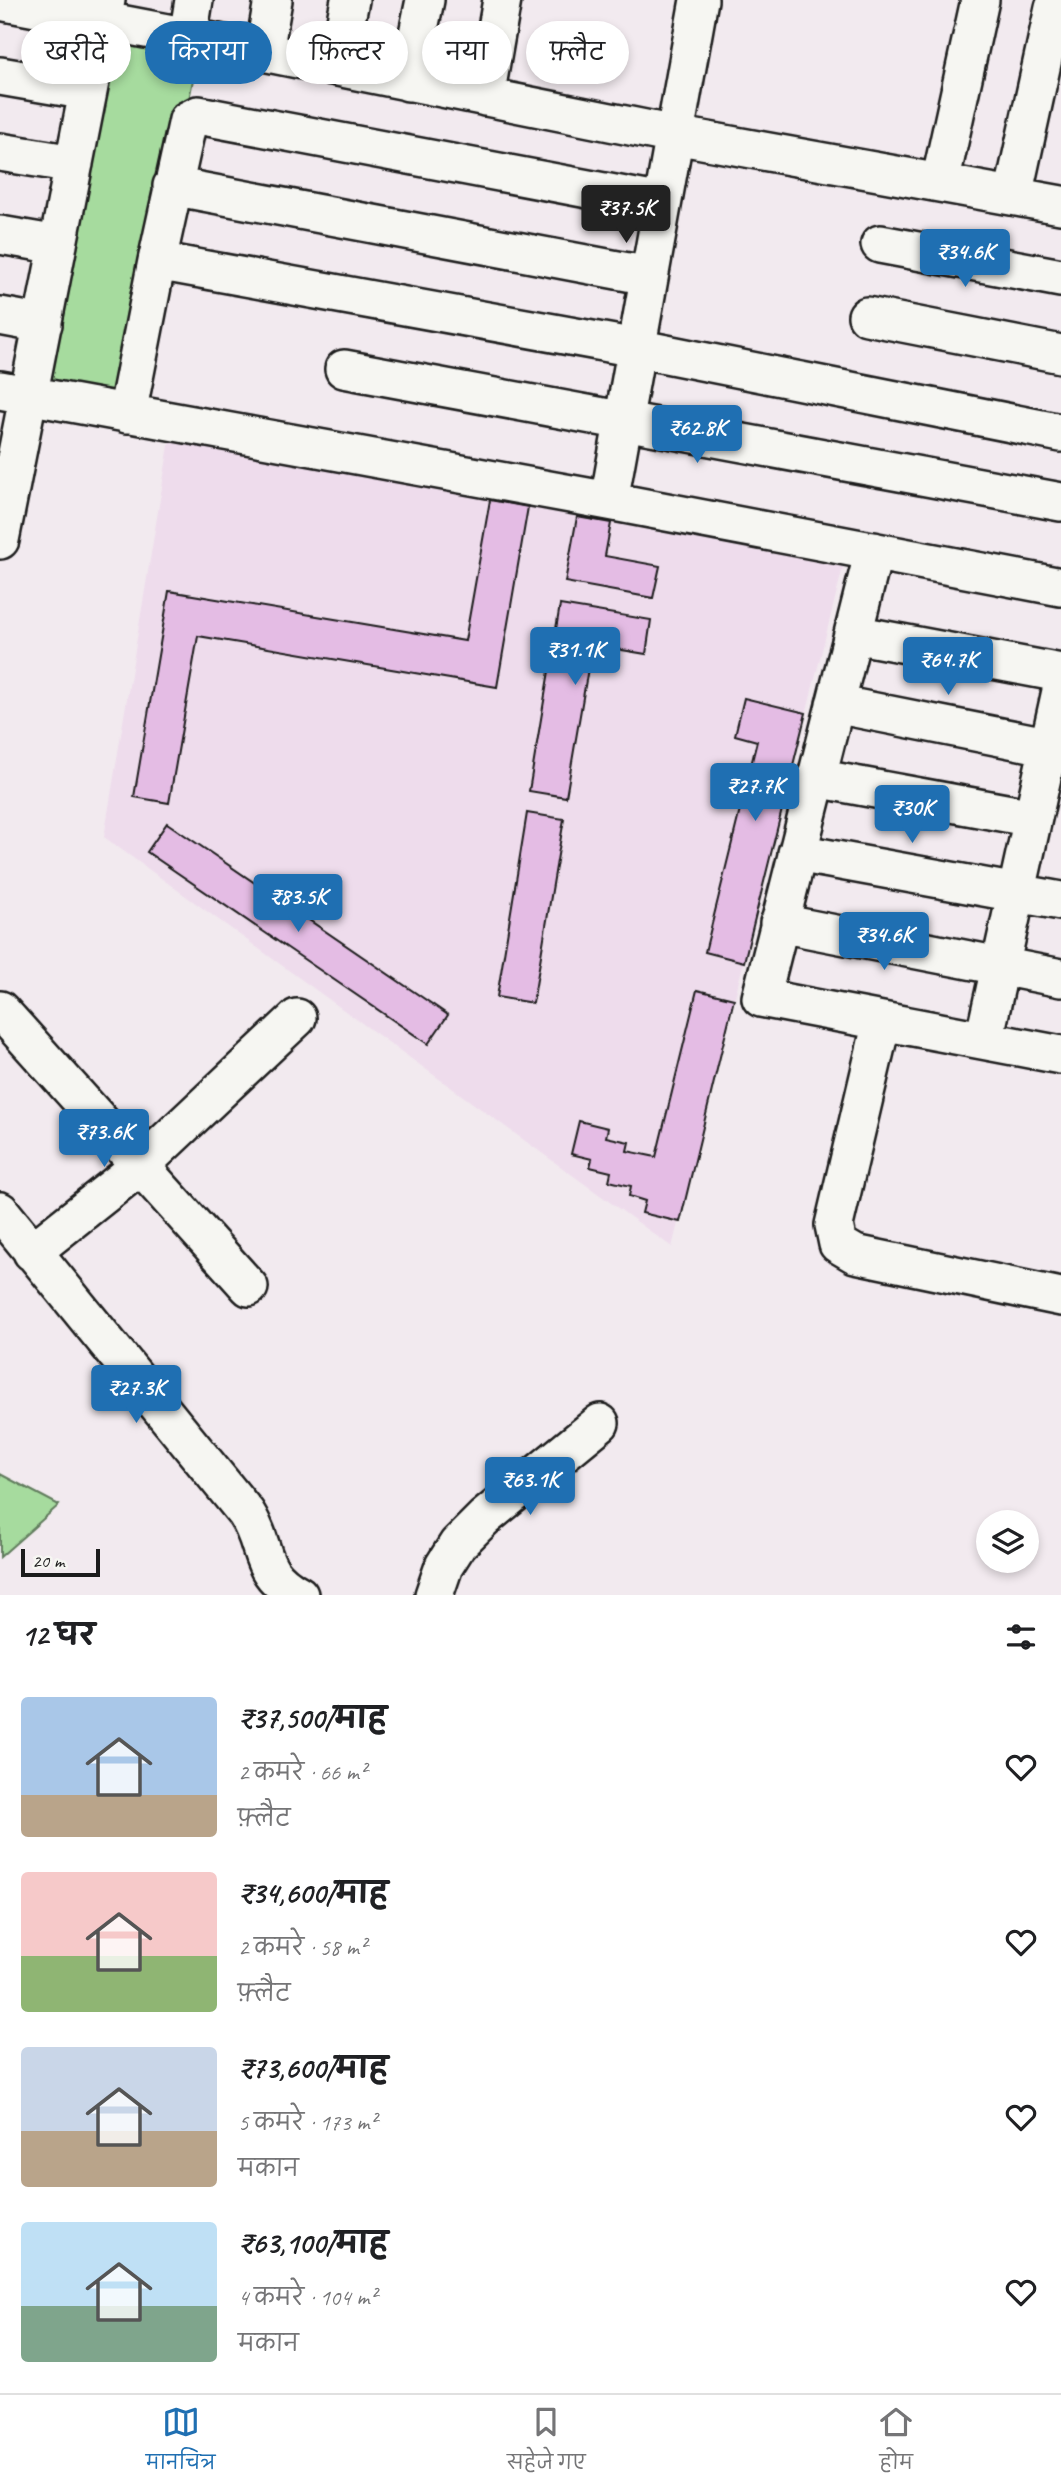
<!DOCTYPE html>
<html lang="hi">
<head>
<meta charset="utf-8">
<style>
	:root { --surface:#fff; --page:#f6f6f6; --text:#202124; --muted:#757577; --line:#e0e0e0; --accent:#1f6fb2 }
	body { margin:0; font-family:Caveat,"Playpen Sans Deva",sans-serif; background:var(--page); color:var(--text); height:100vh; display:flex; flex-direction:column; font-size:26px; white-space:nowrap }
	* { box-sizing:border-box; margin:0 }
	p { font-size:23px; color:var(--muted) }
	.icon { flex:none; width:38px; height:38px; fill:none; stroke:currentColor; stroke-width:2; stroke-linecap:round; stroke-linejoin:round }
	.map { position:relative; height:1595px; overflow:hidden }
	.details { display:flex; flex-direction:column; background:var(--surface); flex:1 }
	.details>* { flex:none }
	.guide { position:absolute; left:21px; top:21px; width:700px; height:63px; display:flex; gap:14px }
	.buttons { position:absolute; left:976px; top:1510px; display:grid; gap:14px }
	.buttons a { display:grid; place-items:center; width:63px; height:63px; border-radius:50%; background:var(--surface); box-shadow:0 4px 10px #0003; font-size:35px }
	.scale { position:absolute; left:21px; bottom:18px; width:79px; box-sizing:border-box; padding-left:7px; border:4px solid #1c1c1c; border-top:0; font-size:19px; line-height:24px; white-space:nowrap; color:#1c1c1c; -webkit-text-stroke:5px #f6f6f2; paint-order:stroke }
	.price { position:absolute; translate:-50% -60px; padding:0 16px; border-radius:7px; background:var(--accent); color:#fff; font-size:23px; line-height:46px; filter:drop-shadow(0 2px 4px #0008) }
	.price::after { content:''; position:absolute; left:50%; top:42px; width:21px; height:16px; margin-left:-10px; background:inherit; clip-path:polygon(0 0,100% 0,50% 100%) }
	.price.active { background:#222; color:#fff }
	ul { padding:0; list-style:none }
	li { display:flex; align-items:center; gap:21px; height:175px; padding:0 21px }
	li span { display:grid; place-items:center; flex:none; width:196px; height:140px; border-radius:7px; color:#555 }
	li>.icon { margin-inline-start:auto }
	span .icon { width:84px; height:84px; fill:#fffc; stroke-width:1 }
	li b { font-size:30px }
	h2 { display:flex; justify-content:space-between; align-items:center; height:84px; padding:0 21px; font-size:30px }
	.chip { padding:0 24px; border-radius:32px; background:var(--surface); box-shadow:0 4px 10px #0003; font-size:24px; line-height:63px }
	.chip.active { background:var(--accent); color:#fff }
	.tabs { display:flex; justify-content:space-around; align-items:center; height:98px; border-top:2px solid var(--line); background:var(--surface); font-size:19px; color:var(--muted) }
	.tabs a { display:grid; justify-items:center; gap:4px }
	.tabs .active { color:var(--accent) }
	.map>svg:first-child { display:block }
</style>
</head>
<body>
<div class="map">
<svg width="1061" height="1595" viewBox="0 0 1061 1595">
	<rect width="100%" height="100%" fill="#f2eaef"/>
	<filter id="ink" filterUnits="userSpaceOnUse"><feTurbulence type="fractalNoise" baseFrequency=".0143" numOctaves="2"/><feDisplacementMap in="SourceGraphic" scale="14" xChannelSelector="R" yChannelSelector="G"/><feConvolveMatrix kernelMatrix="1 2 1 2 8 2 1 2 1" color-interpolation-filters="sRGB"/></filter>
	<g filter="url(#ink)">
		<!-- built -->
		<path fill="#eedcec" d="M170,439L843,567L672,1247L104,837Z"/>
		<!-- green -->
		<path fill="#a6db9e" stroke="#617c5d" stroke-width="2" d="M106,0L201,39L127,414L29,395Z
			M0,1474L59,1505L0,1557Z"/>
		<!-- building -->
		<path fill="#e4bce4" stroke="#1c1c1c" stroke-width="2" d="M490,500L528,507L497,687L198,636L169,803L134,797L169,591L465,641Z
			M577,517L611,523L605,556L660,566L653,598L565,582Z
			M560,605L651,620L646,654L592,645L566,797L529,791Z
			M744,698L806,713L744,962L705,952L757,741L735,735Z
			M527,813L564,819L533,1003L497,997Z
			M167,823L448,1015L428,1044L147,852Z
			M697,990L734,999L680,1222L642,1213L645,1201L629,1196L631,1186L609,1181L611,1172L590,1167L592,1159L571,1154L579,1121L608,1128L606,1137L629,1142L627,1151L656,1157Z"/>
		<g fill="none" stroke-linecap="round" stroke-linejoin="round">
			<defs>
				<path id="minor" d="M0,1L188,37L675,135L1061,205
					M188,37L194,0
					M264,52L273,0
					M337,67L350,0
					M0,76L88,91
					M408,82L425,0
					M485,97L502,0
					M0,152L74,164
					M940,183L980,0
					M172,186L649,276
					M1013,196L1054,8
					M0,235L58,245
					M880,244L1061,278
					M157,261L188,120L198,115L662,203
					M0,316L43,324
					M867,316L1061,354
					M344,369L1061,502
					M0,390L609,501L1061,587
					M127,414L157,261L636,348L1061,433
					M609,501L699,0
					M0,540L106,0
					M874,551L761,998L1061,1055
					M853,634L1061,673
					M835,704L1061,749
					M816,778L1033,818
					M797,853L1061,901
					M779,923L1061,978
					M0,1010L249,1287
					M882,1021L834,1225L838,1244L855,1254L1061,1297
					M984,1040L1061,691
					M0,1211L246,1513C269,1549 255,1571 299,1595
					M32,1252L140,1166L297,1018
					M434,1595L444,1566L458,1544L484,1518L600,1423"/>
			</defs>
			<!-- minor casing -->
			<use href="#minor" stroke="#1c1c1c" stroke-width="42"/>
			<!-- minor -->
			<use href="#minor" stroke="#f6f6f2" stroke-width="37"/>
		</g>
	</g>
</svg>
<div class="buttons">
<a><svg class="icon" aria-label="layers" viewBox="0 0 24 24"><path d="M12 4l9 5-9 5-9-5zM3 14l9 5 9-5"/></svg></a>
</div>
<div class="scale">20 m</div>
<b class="price active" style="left:626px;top:245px">₹37.5K</b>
<b class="price" style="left:965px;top:289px">₹34.6K</b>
<b class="price" style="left:697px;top:465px">₹62.8K</b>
<b class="price" style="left:575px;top:687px">₹31.1K</b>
<b class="price" style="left:948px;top:697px">₹64.7K</b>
<b class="price" style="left:755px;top:823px">₹27.7K</b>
<b class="price" style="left:912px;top:845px">₹30K</b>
<b class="price" style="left:298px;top:934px">₹83.5K</b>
<b class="price" style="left:884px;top:972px">₹34.6K</b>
<b class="price" style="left:104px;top:1169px">₹73.6K</b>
<b class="price" style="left:136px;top:1425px">₹27.3K</b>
<b class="price" style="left:530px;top:1517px">₹63.1K</b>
<div class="guide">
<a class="chip">खरीदें</a>
<a class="chip active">किराया</a>
<a class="chip">फ़िल्टर</a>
<a class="chip">नया</a>
<a class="chip">फ़्लैट</a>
</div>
</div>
<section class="details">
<h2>12 घर<svg class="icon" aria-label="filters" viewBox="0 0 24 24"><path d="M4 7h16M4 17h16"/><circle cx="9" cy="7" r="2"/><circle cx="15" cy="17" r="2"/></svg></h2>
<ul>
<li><span style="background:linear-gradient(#a9c7e8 70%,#b9a48a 0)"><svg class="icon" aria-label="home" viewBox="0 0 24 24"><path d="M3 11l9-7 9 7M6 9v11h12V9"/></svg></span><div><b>₹37,500/माह</b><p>2 कमरे · 66 m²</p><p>फ़्लैट</p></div><svg class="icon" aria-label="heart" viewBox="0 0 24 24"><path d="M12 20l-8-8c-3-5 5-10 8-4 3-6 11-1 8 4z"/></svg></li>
<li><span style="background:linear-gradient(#f6c9c9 60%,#8fb573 0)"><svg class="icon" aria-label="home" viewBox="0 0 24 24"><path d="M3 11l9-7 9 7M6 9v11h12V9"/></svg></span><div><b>₹34,600/माह</b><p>2 कमरे · 58 m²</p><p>फ़्लैट</p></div><svg class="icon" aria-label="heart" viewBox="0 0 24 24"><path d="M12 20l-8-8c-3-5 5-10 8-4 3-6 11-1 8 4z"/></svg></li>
<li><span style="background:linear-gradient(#c9d6e8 60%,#b9a48a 0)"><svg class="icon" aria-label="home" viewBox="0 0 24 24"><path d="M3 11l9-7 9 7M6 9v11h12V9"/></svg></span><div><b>₹73,600/माह</b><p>5 कमरे · 173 m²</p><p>मकान</p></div><svg class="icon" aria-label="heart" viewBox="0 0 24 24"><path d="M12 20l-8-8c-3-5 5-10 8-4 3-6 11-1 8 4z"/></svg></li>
<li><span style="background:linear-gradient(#bfe0f5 60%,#7fa58c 0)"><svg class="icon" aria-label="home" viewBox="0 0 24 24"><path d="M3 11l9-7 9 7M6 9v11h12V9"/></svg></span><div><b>₹63,100/माह</b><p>4 कमरे · 104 m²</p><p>मकान</p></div><svg class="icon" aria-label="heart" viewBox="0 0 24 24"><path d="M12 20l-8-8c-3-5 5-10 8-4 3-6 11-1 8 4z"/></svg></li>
</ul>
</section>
<nav class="tabs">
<a class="active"><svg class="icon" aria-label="map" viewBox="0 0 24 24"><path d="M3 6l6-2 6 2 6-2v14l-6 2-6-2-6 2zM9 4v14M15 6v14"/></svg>मानचित्र</a>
<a><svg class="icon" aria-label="saved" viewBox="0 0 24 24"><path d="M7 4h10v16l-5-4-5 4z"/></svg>सहेजे गए</a>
<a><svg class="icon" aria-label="home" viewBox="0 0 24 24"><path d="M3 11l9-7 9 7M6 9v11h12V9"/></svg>होम</a>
</nav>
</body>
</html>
